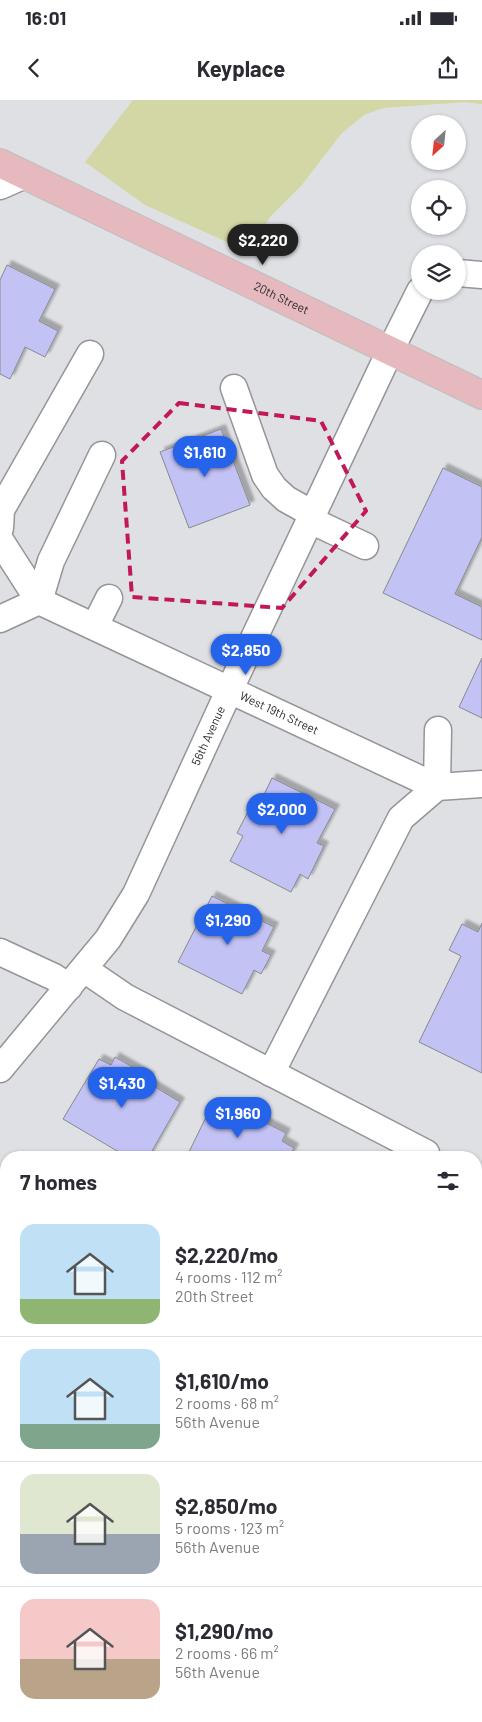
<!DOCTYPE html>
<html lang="en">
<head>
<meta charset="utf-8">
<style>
	:root { --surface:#fff; --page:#f2f2f3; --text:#2b2b33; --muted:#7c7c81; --line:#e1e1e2; --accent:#2563eb }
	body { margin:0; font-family:Barlow,sans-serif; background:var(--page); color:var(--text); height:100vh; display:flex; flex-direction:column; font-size:19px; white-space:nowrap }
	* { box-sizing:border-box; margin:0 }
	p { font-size:16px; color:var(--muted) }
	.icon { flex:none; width:28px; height:28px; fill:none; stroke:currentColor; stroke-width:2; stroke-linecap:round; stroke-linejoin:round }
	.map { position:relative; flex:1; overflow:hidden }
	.side { position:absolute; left:0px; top:1051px; width:482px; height:571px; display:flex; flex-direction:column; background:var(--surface); border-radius:20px 20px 0 0; box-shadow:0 1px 4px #0004 }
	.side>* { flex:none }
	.needle { width:32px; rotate:207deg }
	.buttons { position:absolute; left:411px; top:15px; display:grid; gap:10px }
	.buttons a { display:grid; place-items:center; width:55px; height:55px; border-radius:50%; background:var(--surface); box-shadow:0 1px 4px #0004; font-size:25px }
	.price { position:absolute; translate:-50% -42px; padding:0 11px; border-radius:18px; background:var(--accent); color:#fff; font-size:16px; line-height:32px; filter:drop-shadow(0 1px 2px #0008) }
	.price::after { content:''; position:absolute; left:50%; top:30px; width:15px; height:11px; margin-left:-8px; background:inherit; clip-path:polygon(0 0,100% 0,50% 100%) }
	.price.current { background:#222; color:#fff }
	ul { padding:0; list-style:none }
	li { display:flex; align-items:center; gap:15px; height:125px; padding:0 20px }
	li+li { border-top:1px solid var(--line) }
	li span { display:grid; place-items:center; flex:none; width:140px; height:100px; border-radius:15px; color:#555 }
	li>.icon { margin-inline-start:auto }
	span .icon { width:60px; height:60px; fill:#fffc; stroke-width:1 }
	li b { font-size:21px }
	h2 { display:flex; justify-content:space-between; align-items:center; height:60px; padding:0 20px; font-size:21px }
	.status { display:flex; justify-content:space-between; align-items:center; height:35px; padding:0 25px; background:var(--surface); direction:ltr }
	.status svg { height:14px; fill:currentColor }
	header { display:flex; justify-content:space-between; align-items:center; height:65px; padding:0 20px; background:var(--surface); font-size:22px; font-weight:700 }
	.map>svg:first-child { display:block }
</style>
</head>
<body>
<div class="status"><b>16:01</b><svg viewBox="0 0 49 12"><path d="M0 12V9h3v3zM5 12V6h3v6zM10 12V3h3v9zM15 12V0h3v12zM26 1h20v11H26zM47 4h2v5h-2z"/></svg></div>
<header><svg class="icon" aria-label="back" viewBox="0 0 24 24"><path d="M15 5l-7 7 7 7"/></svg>Keyplace<svg class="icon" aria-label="share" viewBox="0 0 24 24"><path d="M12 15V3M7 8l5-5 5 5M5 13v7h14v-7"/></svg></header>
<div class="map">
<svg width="482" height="1622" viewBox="0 0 482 1622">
	<defs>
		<filter id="shadow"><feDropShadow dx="4.5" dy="-4.5" stdDeviation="1" flood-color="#0004"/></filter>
	</defs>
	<rect width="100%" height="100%" fill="#dfe0e4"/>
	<!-- green -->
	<path fill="#d3d7a5" d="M133,0H482V4L465,2L383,8L364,15L342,33L301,86L270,117L249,152L145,105L85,62Z"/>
	<!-- building -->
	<path fill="#c2c2f5" stroke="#89898d" filter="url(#shadow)" d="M7,165L55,189L39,221L58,231L45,257L25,247L10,279L0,274V180Z
		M221,329L250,405L189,428L160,352Z
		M443,368L482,387V437L455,494L482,507V540L383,493Z
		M482,558V618L459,607Z
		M272,678L335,709L317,743L324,746L308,779L300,774L291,792L230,761L243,736L237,733L254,700L260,703Z
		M212,796L274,827L262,851L271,855L261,874L254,870L242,894L178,862Z
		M482,823V973L419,942L461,856L449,850L462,824L478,832Z
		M115,957L150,977L147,982L180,1002L148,1058H129L63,1019L99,959L111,965Z
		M212,1005L246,1022L250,1015L286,1033L282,1041L294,1048L289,1058H186Z
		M0,1098L6,1103V1142L3,1147L6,1149V1180L3,1184L6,1187V1252L0,1260Z
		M476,1234L482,1237V1386L476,1383Z
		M6,1436V1483L0,1479V1444Z
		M0,1553L6,1557V1611L0,1606Z
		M13,1616H40L36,1622H21Z
		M212,1616H234L229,1622H207Z"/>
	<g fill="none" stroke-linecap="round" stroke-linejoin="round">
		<defs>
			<g id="minor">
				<path d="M0,86L25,75"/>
				<path d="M458,173L482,175"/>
				<path d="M234,288L265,375L274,388L286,399L313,414"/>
				<path d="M310,420L365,446"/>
				<path d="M0,428L1,410L90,254"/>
				<path d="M0,440L39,501"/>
				<path id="s1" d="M39,501L437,687"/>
				<path d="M0,519L39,501L51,461L102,355"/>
				<path d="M95,526L109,498"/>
				<path d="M437,687L438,630"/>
				<path d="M0,852L54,877L69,887"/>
				<path d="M84,869L125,897L426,1053"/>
				<path id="s2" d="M0,969L108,839L136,794L229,591L390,251L420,191"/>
				<path d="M271,973L401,718L437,687L482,684"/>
				<path d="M6,1327L0,1333L6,1338"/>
				<path d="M0,1363L6,1355"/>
				<path d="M0,1518L6,1523"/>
				<path d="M341,1616L348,1622"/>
				<path d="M131,1622L137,1616"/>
			</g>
			<g id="major">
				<path id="s3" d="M0,63L482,295"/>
			</g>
		</defs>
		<!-- minor casing -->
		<use href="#minor" stroke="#959599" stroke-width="29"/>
		<!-- major casing -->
		<use href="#major" stroke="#bfbfbf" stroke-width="30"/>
		<!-- minor -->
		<use href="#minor" stroke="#fff" stroke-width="26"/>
		<!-- major -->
		<use href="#major" stroke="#e6b9bf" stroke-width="28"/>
	</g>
	<!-- marked area -->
	<path fill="none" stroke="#c2185b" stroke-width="4" stroke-dasharray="10 6" stroke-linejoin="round" d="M179,303L321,321L366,411L282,508L132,497L122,361Z"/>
	<g text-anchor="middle" stroke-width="4.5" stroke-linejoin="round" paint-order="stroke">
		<!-- street labels -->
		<g font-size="12" fill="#29292b" stroke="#ededf1">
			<text dy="4" stroke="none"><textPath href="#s3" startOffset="312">20th Street</textPath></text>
			<text dy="4" stroke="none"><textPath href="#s1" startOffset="265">West 19th Street</textPath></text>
			<text dy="4" stroke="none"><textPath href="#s2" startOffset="396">56th Avenue</textPath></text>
		</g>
	</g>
</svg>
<div class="buttons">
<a><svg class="needle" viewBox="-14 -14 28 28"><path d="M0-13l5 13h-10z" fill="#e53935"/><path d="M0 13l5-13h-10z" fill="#7c7c81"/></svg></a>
<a><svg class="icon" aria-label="locate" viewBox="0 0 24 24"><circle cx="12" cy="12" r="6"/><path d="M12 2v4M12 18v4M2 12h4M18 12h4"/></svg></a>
<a><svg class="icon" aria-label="layers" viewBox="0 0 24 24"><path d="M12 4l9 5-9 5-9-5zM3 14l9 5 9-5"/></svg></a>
</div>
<b class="price current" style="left:263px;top:166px">$2,220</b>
<b class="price" style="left:205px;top:378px">$1,610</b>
<b class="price" style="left:246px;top:576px">$2,850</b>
<b class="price" style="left:282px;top:735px">$2,000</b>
<b class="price" style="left:228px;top:846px">$1,290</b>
<b class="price" style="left:122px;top:1009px">$1,430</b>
<b class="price" style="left:238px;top:1039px">$1,960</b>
<section class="side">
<h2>7 homes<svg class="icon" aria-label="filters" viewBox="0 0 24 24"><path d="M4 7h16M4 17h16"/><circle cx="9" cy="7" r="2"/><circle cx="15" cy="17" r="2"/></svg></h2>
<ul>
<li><span style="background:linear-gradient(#bfe0f5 75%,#8fb573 0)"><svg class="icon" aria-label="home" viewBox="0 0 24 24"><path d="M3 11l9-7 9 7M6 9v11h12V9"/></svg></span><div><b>$2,220/mo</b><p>4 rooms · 112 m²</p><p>20th Street</p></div></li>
<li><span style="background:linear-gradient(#bfe0f5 75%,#7fa58c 0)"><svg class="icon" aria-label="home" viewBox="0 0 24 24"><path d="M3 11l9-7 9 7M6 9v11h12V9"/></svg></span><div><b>$1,610/mo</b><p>2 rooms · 68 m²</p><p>56th Avenue</p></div></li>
<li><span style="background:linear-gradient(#dfe7d0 60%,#9aa5b1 0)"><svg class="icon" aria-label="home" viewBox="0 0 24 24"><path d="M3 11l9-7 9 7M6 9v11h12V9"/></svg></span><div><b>$2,850/mo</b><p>5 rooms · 123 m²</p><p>56th Avenue</p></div></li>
<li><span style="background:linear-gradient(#f6c9c9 60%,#b9a48a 0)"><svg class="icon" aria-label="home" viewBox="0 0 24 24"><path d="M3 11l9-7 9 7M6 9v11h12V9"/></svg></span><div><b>$1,290/mo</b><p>2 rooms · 66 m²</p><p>56th Avenue</p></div></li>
</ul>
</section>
</div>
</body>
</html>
